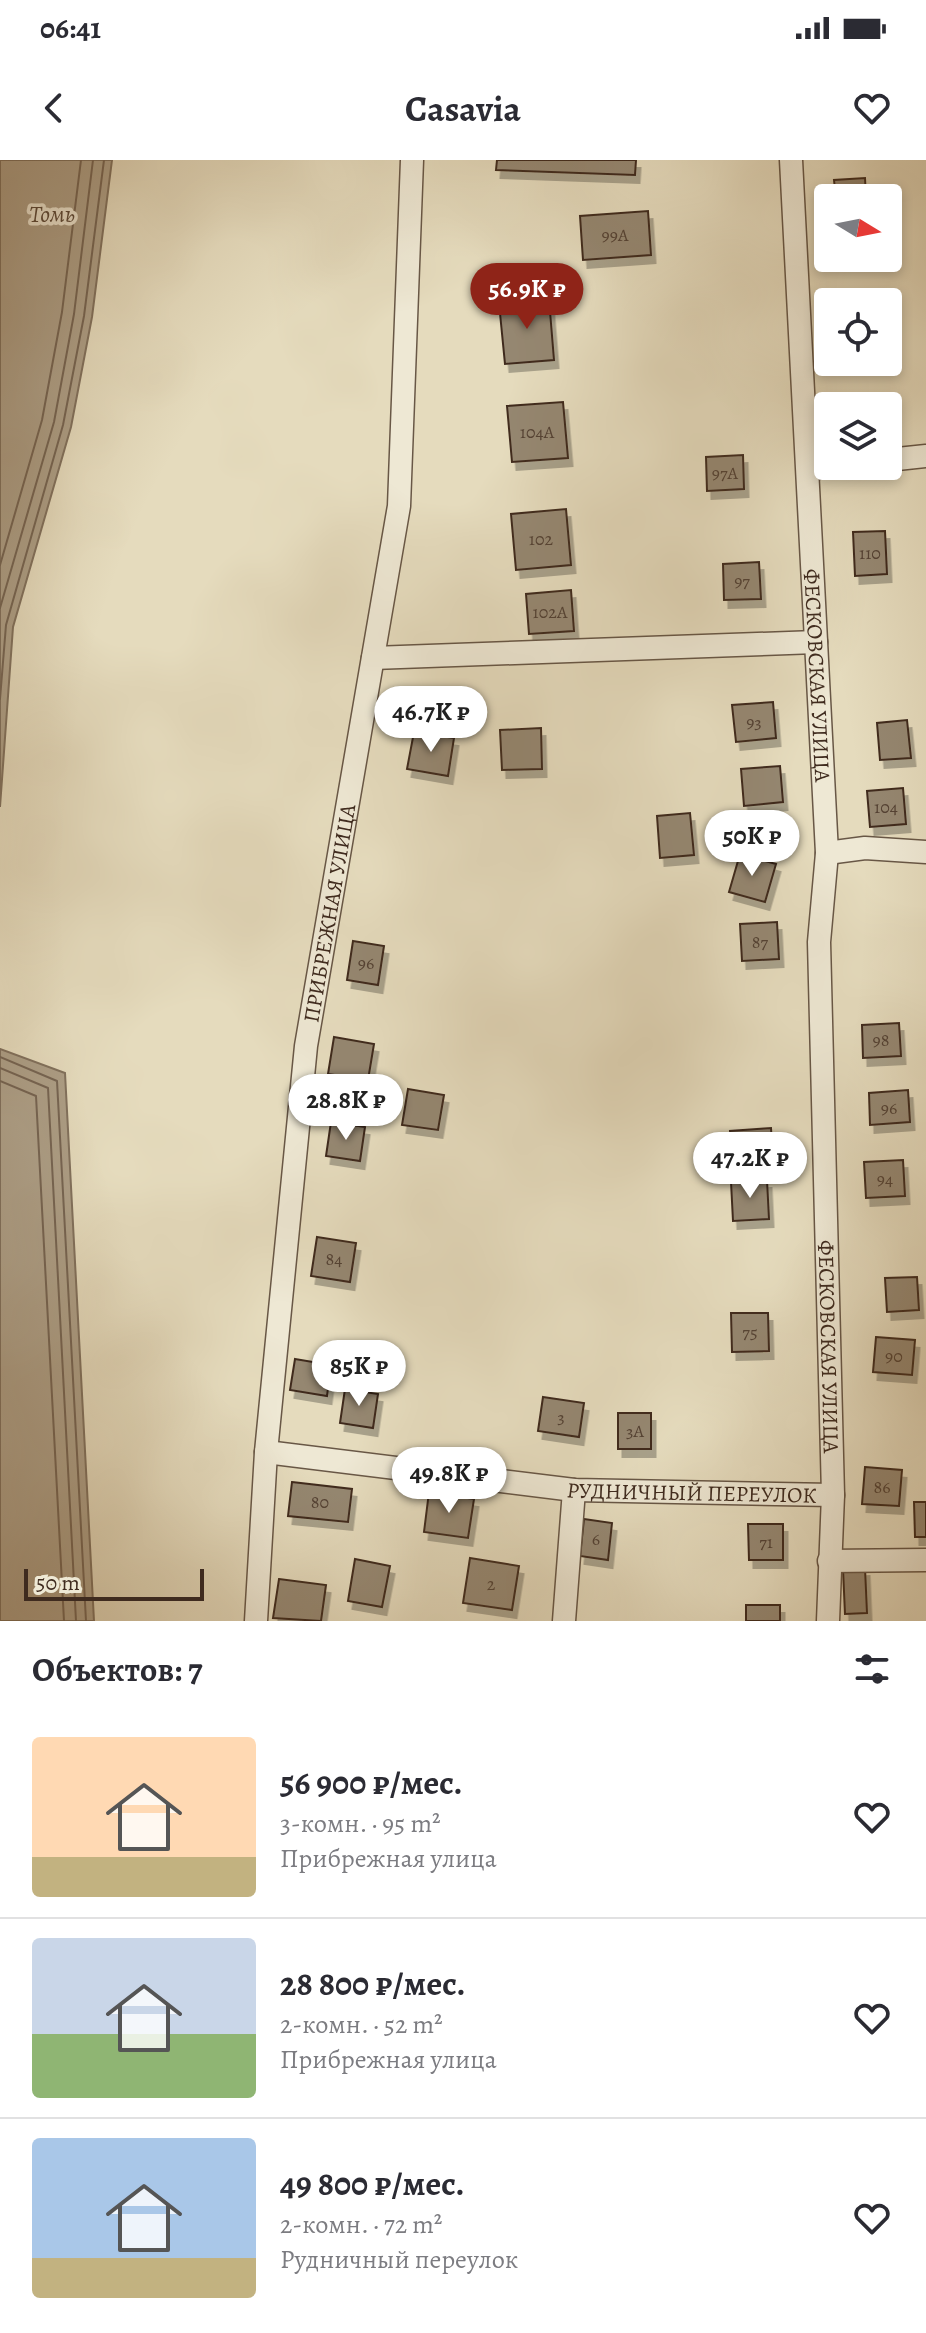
<!DOCTYPE html>
<html lang="ru">
<head>
<meta charset="utf-8">
<style>
	:root { --surface:#fff; --page:#f7f7f7; --text:#2b2b33; --muted:#7c7c81; --line:#e1e1e2; --accent:#8f2418 }
	body { margin:0; font-family:Alegreya,serif; background:var(--page); color:var(--text); height:100vh; display:flex; flex-direction:column; font-size:30px; white-space:nowrap }
	* { box-sizing:border-box; margin:0 }
	p { font-size:26px; color:var(--muted) }
	.icon { flex:none; width:44px; height:44px; fill:none; stroke:currentColor; stroke-width:2; stroke-linecap:round; stroke-linejoin:round }
	.map { position:relative; height:1461px; overflow:hidden }
	.sheet { display:flex; flex-direction:column; background:var(--surface); flex:1 }
	.sheet>* { flex:none }
	.needle { width:52px; rotate:100deg }
	.tools { position:absolute; left:814px; top:24px; display:grid; gap:16px }
	.tools a { display:grid; place-items:center; width:88px; height:88px; border-radius:8px; background:var(--surface); box-shadow:0 4px 12px #0003; font-size:40px }
	.scale { position:absolute; left:24px; bottom:20px; width:180px; box-sizing:border-box; padding-left:8px; border:4px solid #3f2b1f; border-top:0; font-size:22px; line-height:28px; white-space:nowrap; color:#3f2b1f; -webkit-text-stroke:6px #eee8d4; paint-order:stroke }
	.price { position:absolute; translate:-50% -68px; padding:0 18px; border-radius:28px; background:#fff; color:#222; font-size:26px; line-height:52px; filter:drop-shadow(0 2px 4px #0008) }
	.price::after { content:''; position:absolute; left:50%; top:48px; width:24px; height:18px; margin-left:-12px; background:inherit; clip-path:polygon(0 0,100% 0,50% 100%) }
	.price.on { background:var(--accent); color:#fff }
	ul { padding:0; list-style:none }
	li { display:flex; align-items:center; gap:24px; height:200px; padding:0 32px }
	li+li { border-top:2px solid var(--line) }
	li span { display:grid; place-items:center; flex:none; width:224px; height:160px; border-radius:8px; color:#555 }
	li>.icon { margin-inline-start:auto }
	span .icon { width:96px; height:96px; fill:#fffc; stroke-width:1 }
	li b { font-size:34px }
	h2 { display:flex; justify-content:space-between; align-items:center; height:96px; padding:0 32px; font-size:34px }
	.status { display:flex; justify-content:space-between; align-items:center; height:56px; padding:0 40px; background:var(--surface); direction:ltr }
	.status svg { height:22px; fill:currentColor }
	header { display:flex; justify-content:space-between; align-items:center; height:104px; padding:0 32px; background:var(--surface); font-size:36px; font-weight:600 }
	.map>svg:first-child { display:block }
</style>
</head>
<body>
<div class="status"><b>06:41</b><svg viewBox="0 0 49 12"><path d="M0 12V9h3v3zM5 12V6h3v6zM10 12V3h3v9zM15 12V0h3v12zM26 1h20v11H26zM47 4h2v5h-2z"/></svg></div>
<header><svg class="icon" aria-label="back" viewBox="0 0 24 24"><path d="M15 5l-7 7 7 7"/></svg>Casavia<svg class="icon" aria-label="heart" viewBox="0 0 24 24"><path d="M12 20l-8-8c-3-5 5-10 8-4 3-6 11-1 8 4z"/></svg></header>
<div class="map">
<svg width="926" height="1461" viewBox="0 0 926 1461">
	<defs>
		<filter id="shadow"><feDropShadow dx="4.5" dy="8" stdDeviation="0" flood-color="#0004"/></filter>
	</defs>
	<rect width="100%" height="100%" fill="#e5dbbd"/>
	<filter id="stains"><feTurbulence type="fractalNoise" baseFrequency=".0025" numOctaves="4"/><feColorMatrix values="0 0 0 0 .2 0 0 0 0 .09 0 0 0 0 .02 0 0 0 .5 -.17"/></filter>
	<radialGradient id="worn" r=".72"><stop offset=".6" stop-color="#630" stop-opacity="0"/><stop offset="1" stop-color="#630" stop-opacity=".3"/></radialGradient>
	<!-- water -->
	<path fill="#ad9f87" stroke="#81715d" stroke-width="2" d="M0,0H112L92,157L71,267L13,467L0,647Z
		M0,889L65,913L94,1461H0Z"/>
	<g fill="none" stroke-linecap="round" stroke-linejoin="round">
		<!-- shore -->
		<path stroke="#766553" stroke-width="2" d="M0,405L42,260L62,152L81,0
			M0,448L54,262L74,154L93,0
			M0,539L6,465L63,265L84,156L104,0
			M0,897L57,921L86,1461
			M0,908L48,928L76,1461
			M0,921L36,936L64,1461"/>
	</g>
	<!-- building -->
	<path fill="#958771" stroke="#3f2b1f" stroke-width="2" filter="url(#shadow)" d="M497,0H636L635,15L496,10Z
		M865,18L866,38H836L834,20Z
		M648,51L651,95L583,100L580,56Z
		M549,139L554,200L505,204L499,143Z
		M563,242L568,298L512,302L507,246Z
		M743,295L744,329L707,331L706,297Z
		M566,349L571,405L516,410L511,354Z
		M885,371L887,414L855,416L853,372Z
		M759,402L761,439L724,440L723,404Z
		M571,430L574,471L529,474L526,434Z
		M773,542L776,578L736,582L732,545Z
		M907,560L911,598L880,600L877,563Z
		M541,568L542,609L502,610L500,570Z
		M414,572L454,578L448,616L407,609Z
		M780,606L783,642L744,646L741,609Z
		M903,628L906,664L870,667L867,631Z
		M690,653L694,695L660,698L657,656Z
		M740,694L776,704L765,742L729,732Z
		M777,762L779,799L742,801L740,764Z
		M353,781L384,786L378,825L347,820Z
		M899,863L901,896L863,898L862,865Z
		M334,877L374,884L368,920L328,914Z
		M408,929L444,935L438,970L402,965Z
		M908,930L910,962L870,965L869,933Z
		M331,962L365,967L360,1001L326,996Z
		M771,968L773,1001L732,1003L730,971Z
		M903,1000L905,1036L866,1038L864,1002Z
		M767,1020L769,1059L733,1061L731,1022Z
		M317,1077L356,1083L350,1122L311,1116Z
		M917,1117L919,1150L887,1152L885,1118Z
		M731,1153H768L769,1191L732,1192Z
		M876,1177L915,1180L912,1215L873,1212Z
		M295,1199L331,1205L327,1236L290,1230Z
		M345,1229L378,1234L373,1268L340,1263Z
		M543,1237L584,1243L579,1277L538,1271Z
		M618,1253H651V1289H618Z
		M865,1307L902,1310L899,1346L862,1344Z
		M292,1322L352,1329L348,1362L288,1356Z
		M429,1332L474,1339L468,1378L424,1372Z
		M914,1342H926V1377H915Z
		M584,1359L612,1363L608,1400L580,1396Z
		M748,1364H783V1400H749Z
		M470,1398L519,1406L512,1450L463,1443Z
		M355,1399L390,1406L382,1447L348,1441Z
		M865,1408L867,1453L845,1454L843,1409Z
		M279,1419L326,1425L321,1461L273,1458Z
		M746,1445H780V1461H746Z"/>
	<g fill="none" stroke-linecap="round" stroke-linejoin="round">
		<defs>
			<g id="street">
				<path id="s1" d="M791,0L827,693L819,782L833,1335L828,1461"/>
				<path d="M888,300L926,296"/>
				<path d="M808,309L832,306"/>
				<path d="M373,498L816,482"/>
				<path d="M827,693L865,688L926,692"/>
				<path id="s2" d="M266,1292L574,1330L833,1335"/>
				<path d="M829,1401L926,1400"/>
				<path id="s3" d="M256,1461L266,1292L306,886L399,346L412,0"/>
				<path d="M564,1461L574,1330"/>
			</g>
		</defs>
		<!-- street casing -->
		<use href="#street" stroke="#685746" stroke-width="25"/>
		<!-- street -->
		<use href="#street" stroke="#eee8d4" stroke-width="22"/>
	</g>
	<g text-anchor="middle" stroke-width="7" stroke-linejoin="round" paint-order="stroke">
		<!-- number labels -->
		<g font-size="18" fill="#544234">
			<text x="615" y="81">99А</text>
			<text x="537" y="278">104А</text>
			<text x="725" y="319">97А</text>
			<text x="541" y="385">102</text>
			<text x="870" y="399">110</text>
			<text x="742" y="427">97</text>
			<text x="550" y="458">102А</text>
			<text x="754" y="568">93</text>
			<text x="886" y="653">104</text>
			<text x="760" y="788">87</text>
			<text x="366" y="809">96</text>
			<text x="881" y="886">98</text>
			<text x="889" y="954">96</text>
			<text x="885" y="1025">94</text>
			<text x="334" y="1105">84</text>
			<text x="750" y="1178">75</text>
			<text x="894" y="1202">90</text>
			<text x="561" y="1263">3</text>
			<text x="635" y="1277">3А</text>
			<text x="882" y="1333">86</text>
			<text x="320" y="1348">80</text>
			<text x="596" y="1385">6</text>
			<text x="766" y="1388">71</text>
			<text x="491" y="1430">2</text>
		</g>
		<!-- street labels -->
		<g font-size="22" fill="#3f2b1f" stroke="#eee8d4">
			<text dy="8" stroke="none"><textPath href="#s1" startOffset="516">ФЕСКОВСКАЯ УЛИЦА</textPath></text>
			<text dy="8" stroke="none"><textPath href="#s3" startOffset="712">ПРИБРЕЖНАЯ УЛИЦА</textPath></text>
			<text dy="8" stroke="none"><textPath href="#s1" startOffset="1188">ФЕСКОВСКАЯ УЛИЦА</textPath></text>
			<text dy="8" stroke="none"><textPath href="#s2" startOffset="428">РУДНИЧНЫЙ ПЕРЕУЛОК</textPath></text>
		</g>
		<!-- water labels -->
		<g font-size="24" font-style="italic" fill="#5a4839" stroke="#eee8d4">
			<text x="52" y="62">Томь</text>
		</g>
	</g>
	<rect width="100%" height="100%" filter="url(#stains)"/>
	<rect width="100%" height="100%" fill="url(#worn)"/>
</svg>
<div class="tools">
<a><svg class="needle" viewBox="-14 -14 28 28"><path d="M0-13l5 13h-10z" fill="#e53935"/><path d="M0 13l5-13h-10z" fill="#7c7c81"/></svg></a>
<a><svg class="icon" aria-label="locate" viewBox="0 0 24 24"><circle cx="12" cy="12" r="6"/><path d="M12 2v4M12 18v4M2 12h4M18 12h4"/></svg></a>
<a><svg class="icon" aria-label="layers" viewBox="0 0 24 24"><path d="M12 4l9 5-9 5-9-5zM3 14l9 5 9-5"/></svg></a>
</div>
<div class="scale">50 m</div>
<b class="price on" style="left:527px;top:171px">56.9K ₽</b>
<b class="price" style="left:431px;top:594px">46.7K ₽</b>
<b class="price" style="left:752px;top:718px">50K ₽</b>
<b class="price" style="left:346px;top:982px">28.8K ₽</b>
<b class="price" style="left:750px;top:1040px">47.2K ₽</b>
<b class="price" style="left:359px;top:1248px">85K ₽</b>
<b class="price" style="left:449px;top:1355px">49.8K ₽</b>
</div>
<section class="sheet">
<h2>Объектов: 7<svg class="icon" aria-label="filters" viewBox="0 0 24 24"><path d="M4 7h16M4 17h16"/><circle cx="9" cy="7" r="2"/><circle cx="15" cy="17" r="2"/></svg></h2>
<ul>
<li><span style="background:linear-gradient(#ffd9b3 75%,#c2b280 0)"><svg class="icon" aria-label="home" viewBox="0 0 24 24"><path d="M3 11l9-7 9 7M6 9v11h12V9"/></svg></span><div><b>56 900 ₽/мес.</b><p>3-комн. · 95 m²</p><p>Прибрежная улица</p></div><svg class="icon" aria-label="heart" viewBox="0 0 24 24"><path d="M12 20l-8-8c-3-5 5-10 8-4 3-6 11-1 8 4z"/></svg></li>
<li><span style="background:linear-gradient(#c9d6e8 60%,#8fb573 0)"><svg class="icon" aria-label="home" viewBox="0 0 24 24"><path d="M3 11l9-7 9 7M6 9v11h12V9"/></svg></span><div><b>28 800 ₽/мес.</b><p>2-комн. · 52 m²</p><p>Прибрежная улица</p></div><svg class="icon" aria-label="heart" viewBox="0 0 24 24"><path d="M12 20l-8-8c-3-5 5-10 8-4 3-6 11-1 8 4z"/></svg></li>
<li><span style="background:linear-gradient(#a9c7e8 75%,#c2b280 0)"><svg class="icon" aria-label="home" viewBox="0 0 24 24"><path d="M3 11l9-7 9 7M6 9v11h12V9"/></svg></span><div><b>49 800 ₽/мес.</b><p>2-комн. · 72 m²</p><p>Рудничный переулок</p></div><svg class="icon" aria-label="heart" viewBox="0 0 24 24"><path d="M12 20l-8-8c-3-5 5-10 8-4 3-6 11-1 8 4z"/></svg></li>
</ul>
</section>
</body>
</html>
